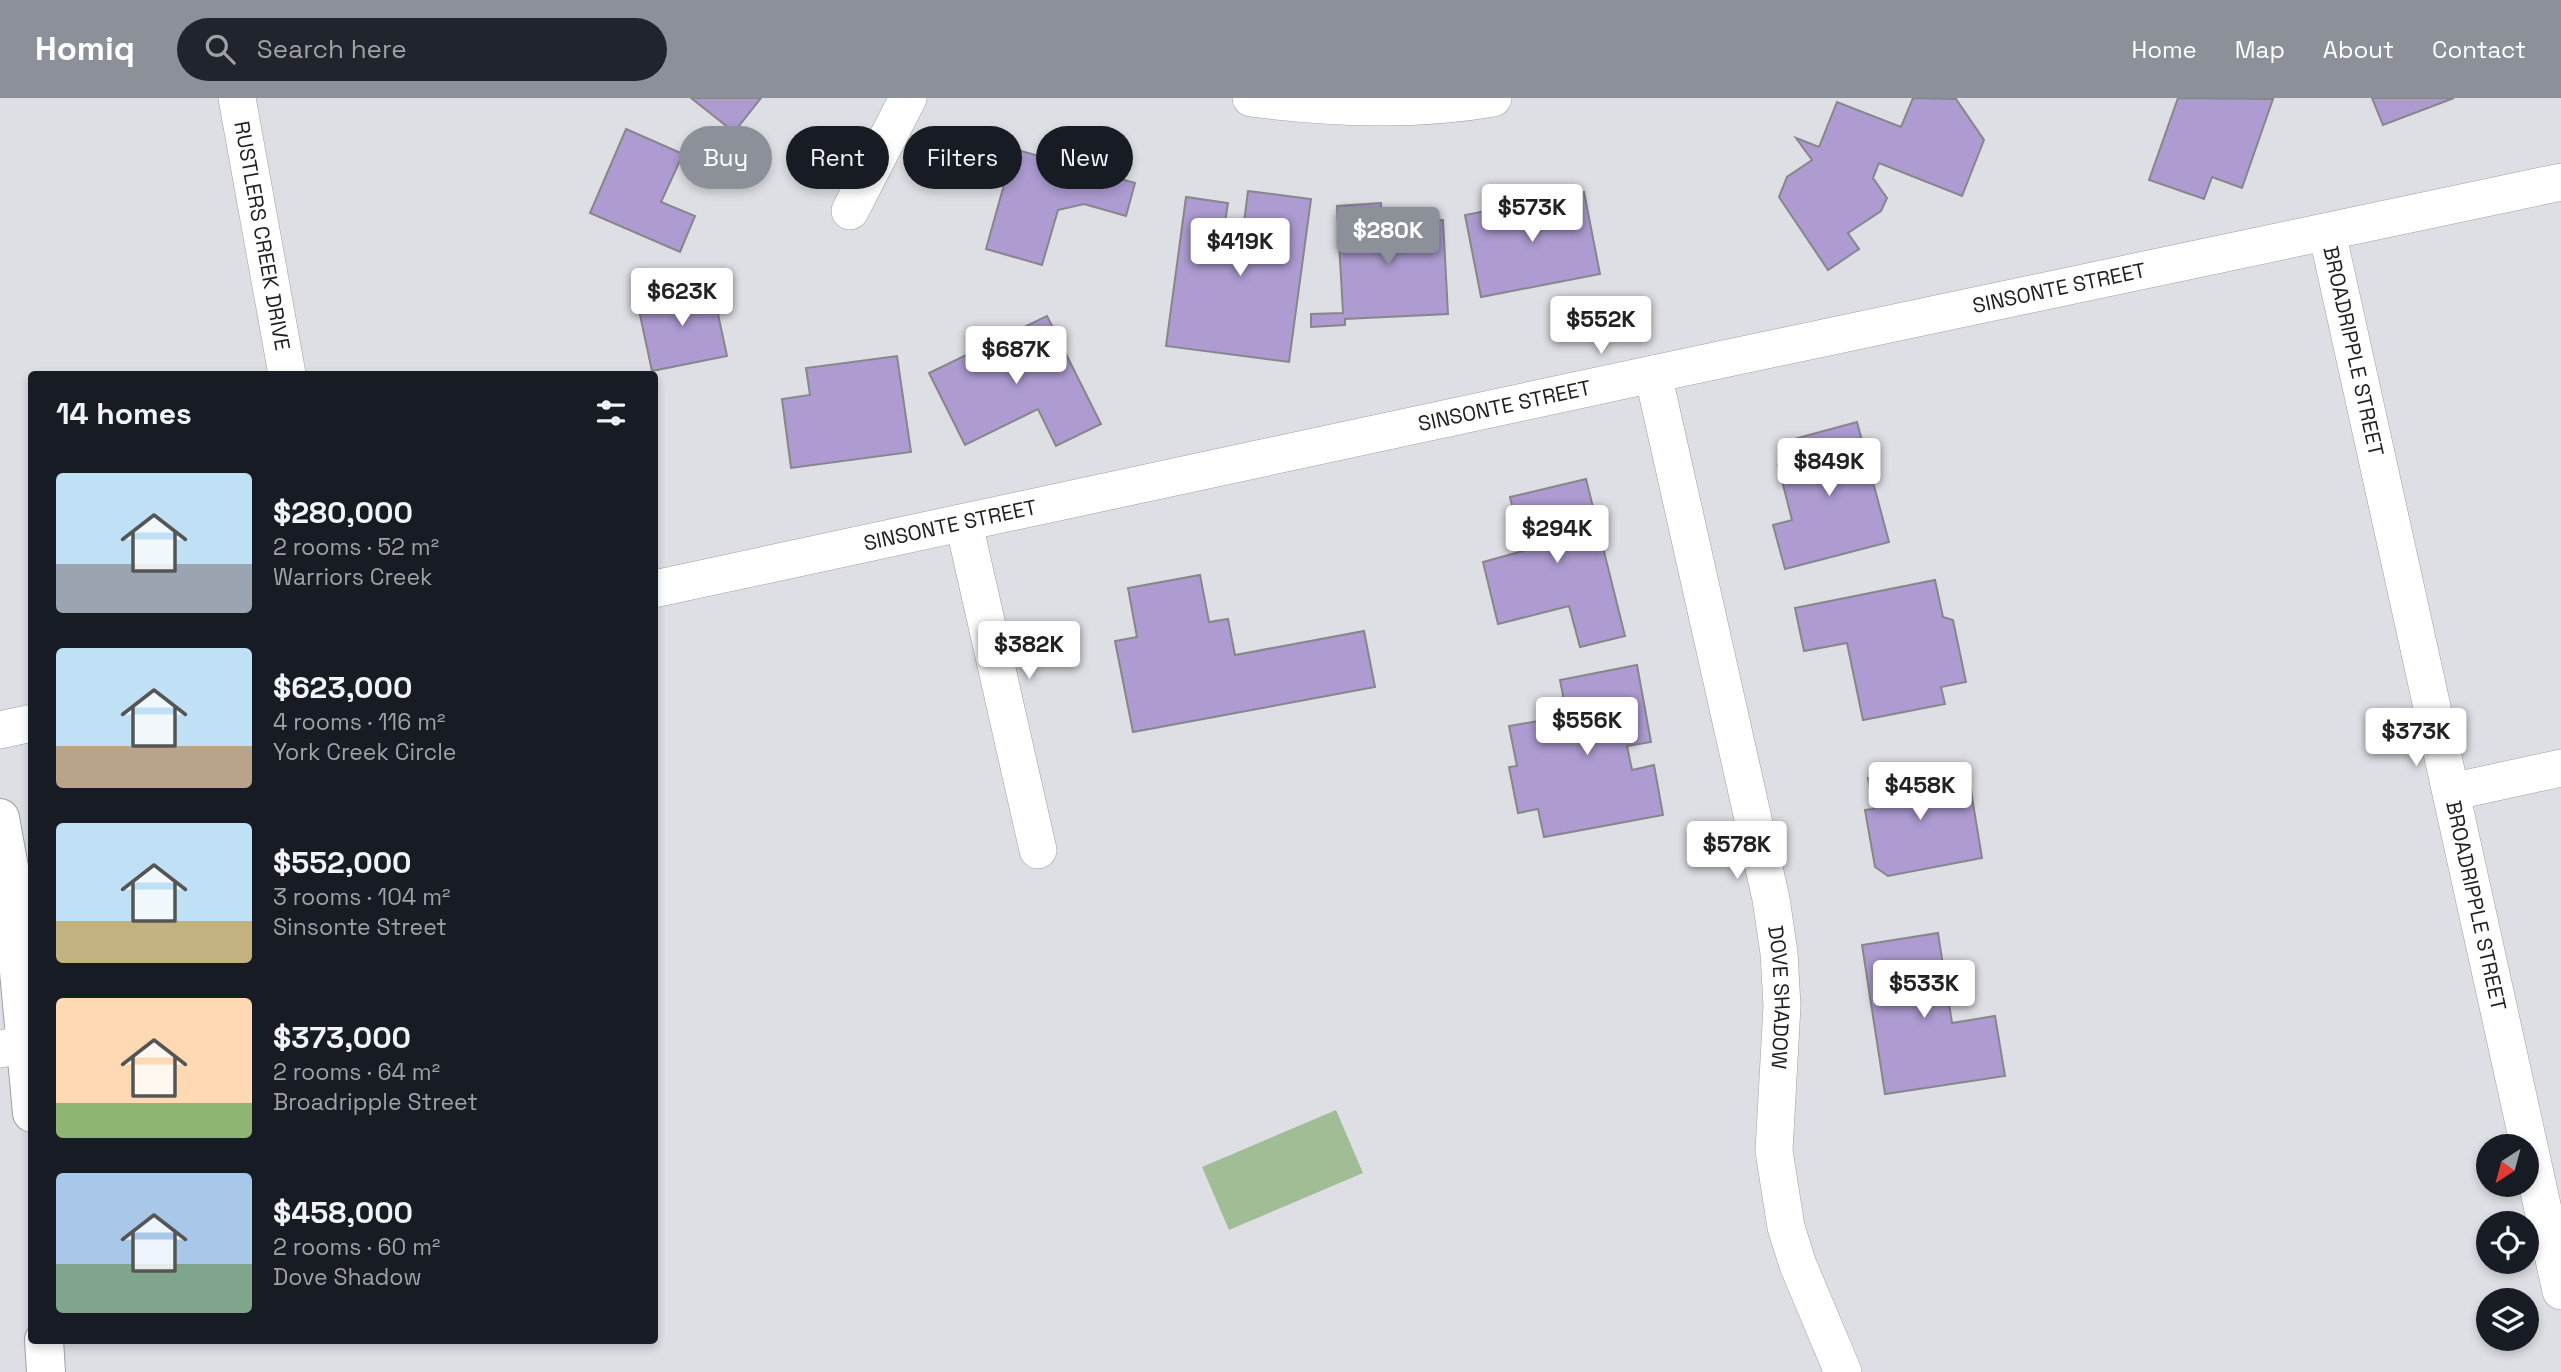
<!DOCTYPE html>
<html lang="en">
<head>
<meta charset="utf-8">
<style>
	:root { --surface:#171b24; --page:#20242c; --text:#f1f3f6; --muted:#9ea1a6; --accent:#8c9099 }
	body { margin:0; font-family:"Space Grotesk",sans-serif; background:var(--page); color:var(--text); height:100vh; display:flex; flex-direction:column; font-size:26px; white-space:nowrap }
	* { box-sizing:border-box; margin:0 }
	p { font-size:23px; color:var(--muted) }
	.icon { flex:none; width:38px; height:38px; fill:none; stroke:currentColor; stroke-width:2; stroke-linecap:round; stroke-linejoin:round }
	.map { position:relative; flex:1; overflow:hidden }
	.side { position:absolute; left:28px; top:273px; width:630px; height:973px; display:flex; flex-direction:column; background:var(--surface); border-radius:7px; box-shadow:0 4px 10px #0003 }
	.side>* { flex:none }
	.guide { position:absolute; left:679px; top:28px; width:665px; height:63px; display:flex; gap:14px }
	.needle { width:46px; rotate:216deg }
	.controls { position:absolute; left:2476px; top:1036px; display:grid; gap:14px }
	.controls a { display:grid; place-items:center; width:63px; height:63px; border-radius:50%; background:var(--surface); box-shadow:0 4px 10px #0003; font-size:35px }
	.price { position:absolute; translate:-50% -60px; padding:0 16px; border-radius:7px; background:#fff; color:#222; font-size:23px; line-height:46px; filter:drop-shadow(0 2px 4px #0008) }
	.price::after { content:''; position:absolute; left:50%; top:42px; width:21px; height:16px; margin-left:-10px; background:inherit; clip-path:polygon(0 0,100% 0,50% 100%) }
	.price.active { background:var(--accent); color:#fff }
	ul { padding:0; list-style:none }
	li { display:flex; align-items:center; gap:21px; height:175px; padding:0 28px }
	li span { display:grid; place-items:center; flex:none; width:196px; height:140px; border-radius:7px; color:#555 }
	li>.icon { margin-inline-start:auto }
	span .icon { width:84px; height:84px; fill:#fffc; stroke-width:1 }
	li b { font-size:30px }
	h2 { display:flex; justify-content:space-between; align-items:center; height:84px; padding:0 28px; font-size:30px }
	.pill { padding:0 24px; border-radius:32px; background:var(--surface); box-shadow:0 4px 10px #0003; font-size:24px; line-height:63px }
	.pill.active { background:var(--accent); color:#fff }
	header { display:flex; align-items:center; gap:42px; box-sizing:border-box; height:98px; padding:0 35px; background:var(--accent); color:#fff }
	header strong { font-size:33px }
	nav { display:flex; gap:38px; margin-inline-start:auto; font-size:24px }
	.search { width:490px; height:63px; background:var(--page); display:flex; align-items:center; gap:18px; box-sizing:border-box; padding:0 24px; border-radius:38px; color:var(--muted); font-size:26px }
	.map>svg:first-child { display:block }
</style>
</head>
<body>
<header>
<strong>Homiq</strong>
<div class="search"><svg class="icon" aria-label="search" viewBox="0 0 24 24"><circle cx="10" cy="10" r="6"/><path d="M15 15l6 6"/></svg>Search here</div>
<nav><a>Home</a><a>Map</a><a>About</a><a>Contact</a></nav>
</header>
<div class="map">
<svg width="2561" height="1274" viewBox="0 0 2561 1274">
	<rect width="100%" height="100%" fill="#dedfe4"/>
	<!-- green -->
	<path fill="#a0bd96" d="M1336,1012L1363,1075L1229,1132L1202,1069Z"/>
	<!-- building -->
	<path fill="#ad9bd1" stroke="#87868b" stroke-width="2" d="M691,0H761L734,34Z
		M1913,0L1956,1L1984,42L1962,98L1879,65L1873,80L1887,100L1881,113L1848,135L1859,151L1828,172L1779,99L1787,79L1812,62L1796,40L1819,49L1837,4L1901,29Z
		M2178,0L2273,1L2242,90L2212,79L2204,101L2149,82Z
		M2372,0H2454L2383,27Z
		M626,31L683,56L661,104L695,118L680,154L590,115Z
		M1014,51L1135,85L1126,118L1084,106L1058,112L1042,167L986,151Z
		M1248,93L1311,101L1289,264L1166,248L1186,99L1228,105L1223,137L1242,140Z
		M1584,94L1600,176L1481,199L1465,117Z
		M1381,105L1382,125L1443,122L1448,216L1345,221V227L1311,229V216L1343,215L1337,108Z
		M712,188L727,258L652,273L637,203Z
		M1047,218L1101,326L1056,348L1038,311L965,347L929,275Z
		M897,258L911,354L791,370L782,301L810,297L806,270Z
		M1857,324L1889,444L1785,471L1773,427L1792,422L1778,367L1792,363L1787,343Z
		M1586,381L1625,538L1580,549L1569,508L1498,526L1483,464L1523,453L1510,399Z
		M1200,477L1209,524L1228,521L1235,557L1364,533L1375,589L1133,634L1115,543L1137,539L1128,490Z
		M1935,482L1943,519L1953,522L1966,584L1941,589L1945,606L1863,622L1847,545L1804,553L1795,510Z
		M1637,567L1651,644L1627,648L1632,672L1654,667L1663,717L1544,739L1538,711L1518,715L1509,669L1517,668L1509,628L1567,618L1560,582Z
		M1938,666L1943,692L1970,687L1982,760L1888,778L1875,769L1865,712L1874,711L1868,680Z
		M1938,835L1952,925L1995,918L2005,978L1885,996L1862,847Z"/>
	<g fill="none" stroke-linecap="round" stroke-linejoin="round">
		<defs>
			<g id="street">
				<path id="s1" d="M237,0L287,276"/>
				<path d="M1251,0C1330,10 1414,14 1493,0"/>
				<path d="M850,113L908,0"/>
				<path id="s2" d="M2327,134L2561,1193"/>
				<path id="s3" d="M1653,276L1771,801L1779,855L1782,908L1774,1053L1786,1129L1798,1167L1843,1274"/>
				<path d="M964,426L1038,752"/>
				<path id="s4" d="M654,491L1653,276L2561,84"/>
				<path d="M0,632L32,625"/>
				<path d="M2451,694L2561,670"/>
				<path d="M0,951L27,946"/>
			</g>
			<path id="secondary" d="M0,720L10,775L32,1015
				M44,1242L46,1274"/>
		</defs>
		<!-- street casing -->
		<use href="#street" stroke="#9e9fa4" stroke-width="38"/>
		<!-- secondary casing -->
		<use href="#secondary" stroke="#9e9fa4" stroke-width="40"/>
		<!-- street -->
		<use href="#street" stroke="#fff" stroke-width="37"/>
		<!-- secondary -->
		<use href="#secondary" stroke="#fff" stroke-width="38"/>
	</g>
	<g text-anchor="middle" stroke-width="5" stroke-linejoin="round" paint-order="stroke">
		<!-- street labels -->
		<g font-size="21" fill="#202022" stroke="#fff">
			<text dy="7" stroke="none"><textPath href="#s1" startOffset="140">RUSTLERS CREEK DRIVE</textPath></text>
			<text dy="7" stroke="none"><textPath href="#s4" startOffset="1437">SINSONTE STREET</textPath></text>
			<text dy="7" stroke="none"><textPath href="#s2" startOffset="122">BROADRIPPLE STREET</textPath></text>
			<text dy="7" stroke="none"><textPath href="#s4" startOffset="870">SINSONTE STREET</textPath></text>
			<text dy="7" stroke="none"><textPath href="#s4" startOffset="303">SINSONTE STREET</textPath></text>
			<text dy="7" stroke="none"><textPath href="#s2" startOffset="690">BROADRIPPLE STREET</textPath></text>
			<text dy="7" stroke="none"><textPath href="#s3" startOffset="637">DOVE SHADOW</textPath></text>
		</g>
	</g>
</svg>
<div class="controls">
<a><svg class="needle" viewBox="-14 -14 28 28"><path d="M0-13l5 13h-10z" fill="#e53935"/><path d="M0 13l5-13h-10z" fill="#9ea1a6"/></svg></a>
<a><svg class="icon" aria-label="locate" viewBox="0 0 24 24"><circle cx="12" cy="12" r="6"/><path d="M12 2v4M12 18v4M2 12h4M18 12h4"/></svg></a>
<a><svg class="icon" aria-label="layers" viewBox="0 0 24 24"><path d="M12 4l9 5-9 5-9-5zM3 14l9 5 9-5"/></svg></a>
</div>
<b class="price" style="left:1532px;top:146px">$573K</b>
<b class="price active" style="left:1388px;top:169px">$280K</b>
<b class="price" style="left:1240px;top:180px">$419K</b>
<b class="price" style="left:682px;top:230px">$623K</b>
<b class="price" style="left:1601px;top:258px">$552K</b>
<b class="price" style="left:1016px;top:288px">$687K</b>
<b class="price" style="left:1829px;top:400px">$849K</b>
<b class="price" style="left:1557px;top:467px">$294K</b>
<b class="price" style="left:1029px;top:583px">$382K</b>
<b class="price" style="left:1587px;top:659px">$556K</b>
<b class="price" style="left:2416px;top:670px">$373K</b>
<b class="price" style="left:1920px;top:724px">$458K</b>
<b class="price" style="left:1737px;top:783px">$578K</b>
<b class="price" style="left:1924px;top:922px">$533K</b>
<div class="guide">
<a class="pill active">Buy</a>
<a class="pill">Rent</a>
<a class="pill">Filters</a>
<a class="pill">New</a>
</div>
<section class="side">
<h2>14 homes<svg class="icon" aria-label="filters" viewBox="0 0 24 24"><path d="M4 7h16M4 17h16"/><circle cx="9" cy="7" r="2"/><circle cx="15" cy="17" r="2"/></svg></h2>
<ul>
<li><span style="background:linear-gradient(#bfe0f5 65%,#9aa5b1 0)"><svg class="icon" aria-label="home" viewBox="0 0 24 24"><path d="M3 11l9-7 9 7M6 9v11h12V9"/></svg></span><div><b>$280,000</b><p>2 rooms · 52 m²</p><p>Warriors Creek</p></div></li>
<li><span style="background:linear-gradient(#bfe0f5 70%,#b9a48a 0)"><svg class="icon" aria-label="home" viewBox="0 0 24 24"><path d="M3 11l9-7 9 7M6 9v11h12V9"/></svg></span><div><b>$623,000</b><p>4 rooms · 116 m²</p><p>York Creek Circle</p></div></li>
<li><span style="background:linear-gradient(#bfe0f5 70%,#c2b280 0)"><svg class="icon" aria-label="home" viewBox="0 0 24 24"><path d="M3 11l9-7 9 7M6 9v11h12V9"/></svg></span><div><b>$552,000</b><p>3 rooms · 104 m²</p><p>Sinsonte Street</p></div></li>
<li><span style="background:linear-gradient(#ffd9b3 75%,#8fb573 0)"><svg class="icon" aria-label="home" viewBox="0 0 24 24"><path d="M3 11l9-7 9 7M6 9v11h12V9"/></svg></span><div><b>$373,000</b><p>2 rooms · 64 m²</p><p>Broadripple Street</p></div></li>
<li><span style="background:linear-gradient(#a9c7e8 65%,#7fa58c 0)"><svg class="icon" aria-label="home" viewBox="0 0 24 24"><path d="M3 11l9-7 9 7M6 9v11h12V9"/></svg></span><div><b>$458,000</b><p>2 rooms · 60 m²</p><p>Dove Shadow</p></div></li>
</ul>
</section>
</div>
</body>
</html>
